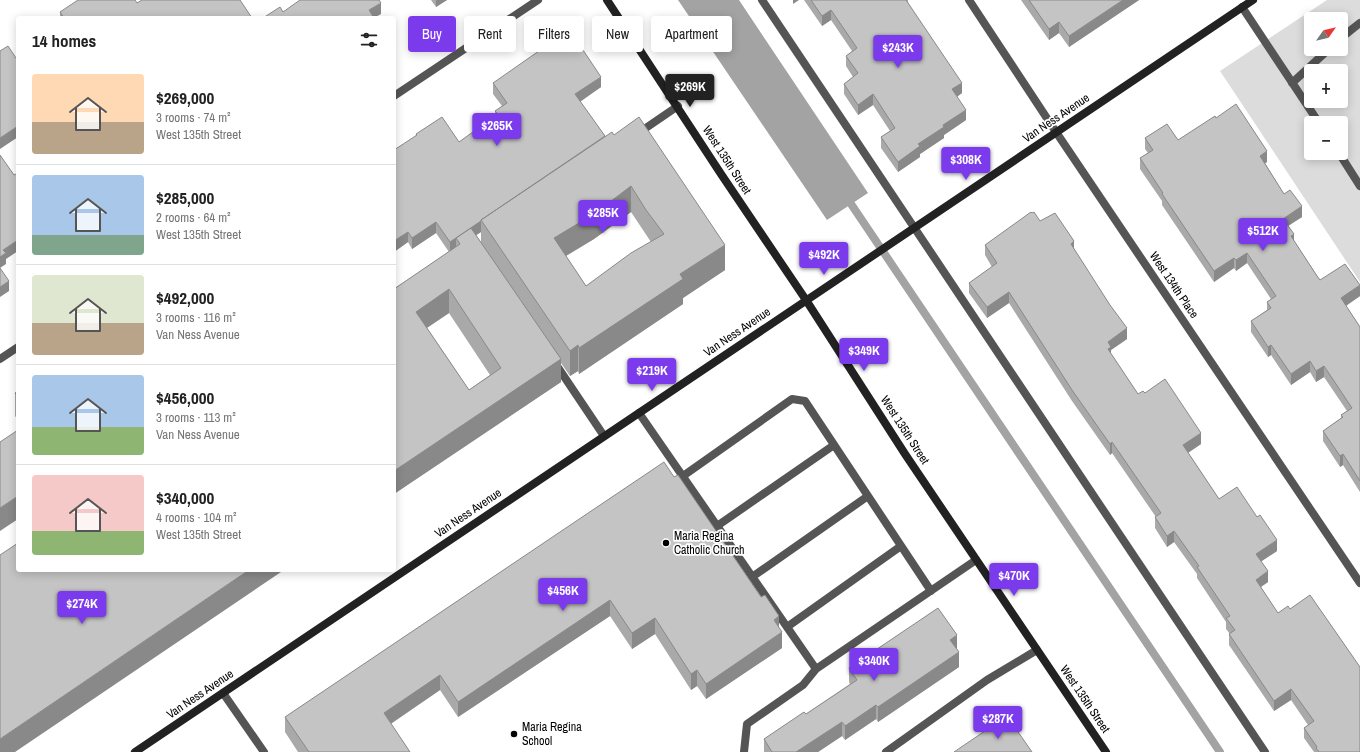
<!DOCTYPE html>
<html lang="en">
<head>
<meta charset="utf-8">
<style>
	:root { --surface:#fff; --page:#f2f2f2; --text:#222; --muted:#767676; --line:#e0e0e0; --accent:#7c3aed }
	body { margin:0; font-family:"Archivo Narrow",sans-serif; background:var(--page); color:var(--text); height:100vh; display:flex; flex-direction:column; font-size:15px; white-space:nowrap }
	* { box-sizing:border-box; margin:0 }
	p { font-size:13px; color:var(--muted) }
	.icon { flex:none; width:22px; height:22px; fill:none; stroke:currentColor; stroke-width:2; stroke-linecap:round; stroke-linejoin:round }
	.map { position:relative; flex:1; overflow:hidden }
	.details { position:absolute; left:16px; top:16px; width:380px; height:556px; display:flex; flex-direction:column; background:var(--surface); border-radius:4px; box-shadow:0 2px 10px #0003 }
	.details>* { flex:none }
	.hud { position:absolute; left:408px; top:16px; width:380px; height:36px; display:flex; gap:8px }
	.needle { width:26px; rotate:56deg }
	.tools { position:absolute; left:1304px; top:12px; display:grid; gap:8px }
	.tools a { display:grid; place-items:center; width:44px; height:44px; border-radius:4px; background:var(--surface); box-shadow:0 2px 10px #0003; font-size:20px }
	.price { position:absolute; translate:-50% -34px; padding:0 9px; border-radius:4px; background:var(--accent); color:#fff; font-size:13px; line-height:26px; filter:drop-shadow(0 1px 2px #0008) }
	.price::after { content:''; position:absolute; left:50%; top:24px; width:12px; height:9px; margin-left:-6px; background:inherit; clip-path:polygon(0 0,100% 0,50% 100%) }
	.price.on { background:#222; color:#fff }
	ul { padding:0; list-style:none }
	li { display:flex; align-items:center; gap:12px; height:100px; padding:0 16px }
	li+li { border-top:1px solid var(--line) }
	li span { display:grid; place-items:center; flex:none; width:112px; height:80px; border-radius:4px; color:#555 }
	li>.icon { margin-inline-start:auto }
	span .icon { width:48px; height:48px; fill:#fffc; stroke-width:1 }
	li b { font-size:17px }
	h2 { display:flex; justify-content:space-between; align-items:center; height:48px; padding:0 16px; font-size:17px }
	.chip { padding:0 14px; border-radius:4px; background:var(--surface); box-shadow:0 2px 10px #0003; font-size:14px; line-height:36px }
	.chip.on { background:var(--accent); color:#fff }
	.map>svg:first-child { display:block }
</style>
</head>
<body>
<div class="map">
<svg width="1360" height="752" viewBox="0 0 1360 752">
	<rect width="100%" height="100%" fill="#fff"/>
	<!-- green -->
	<path fill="#dcdcdc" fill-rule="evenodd" d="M1327,0H1360V282L1220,71ZM1311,19H1341V49H1311ZM1311,71H1341V101H1311ZM1311,123H1341V153H1311Z"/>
	<!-- water -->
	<path fill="#a3a3a3" d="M678,0H739L868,193L827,220Z"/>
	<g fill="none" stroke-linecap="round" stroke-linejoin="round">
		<!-- stream -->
		<path stroke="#a3a3a3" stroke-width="8" d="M845,195L1220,752"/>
		<!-- lane -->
		<path stroke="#555" stroke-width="8" d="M762,0L1265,752
			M1242,7L1319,123
			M1341,38L1360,23
			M1292,83L1329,49
			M637,134L678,106
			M1339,153L1360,186
			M555,363L604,436
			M639,413L816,669
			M683,476L792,399L805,401L931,591
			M717,526L834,445
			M752,577L868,496
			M787,627L901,546
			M223,693L264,752
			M744,752L747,724L803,685L816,669L976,560
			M886,752L987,680L1037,650"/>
		<!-- street -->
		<path stroke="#555" stroke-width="8" d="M969,0L1056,132L1360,583
			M394,96L538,0
			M0,359L18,347"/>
		<!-- secondary -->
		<path stroke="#222" stroke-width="8" d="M607,0L721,174L806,300L905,454L1106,752
			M135,752L1253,0"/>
	</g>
	<!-- wall -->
	<path fill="#a9a9a9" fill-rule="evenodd" d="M431,0H447L436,7Z
		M804,0H908V3L962,93L957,97L966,120L944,135V138L920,154V157L898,172L881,148V137L890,131L873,105L858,115L844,94V84L853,77L846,66V56L852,51L831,20L822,26Z
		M1021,0H1139L1069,47L1059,33L1049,40Z
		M137,3L252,18H60V12Z
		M568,51L601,87L580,102L605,136L725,270L683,298V304L579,374L578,371L570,376L561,363V382L394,494V289L449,252L436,233L412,249L408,242L394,252L416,134L459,142L495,116V111L502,106L493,94V83ZM631,212L651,242L586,286L566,256L594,239ZM481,232V242L476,235ZM449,313L490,375L469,390L427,328Z
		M1216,118L1267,162L1265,163L1284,194L1302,217L1288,226L1294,241L1320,280L1360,296L1346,306L1360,327V492L1343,465L1340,467L1323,441V431L1341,418V415L1347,411L1324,377L1316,382L1310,372L1291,385L1271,355L1268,357L1251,332V321L1267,310V302L1271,299L1247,263L1236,271L1234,268L1214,282L1162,205V201L1140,169V158L1148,153L1145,149V138L1178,140Z
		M1040,221L1074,249L1127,339L1111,350V354L1138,394L1145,393L1201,444L1188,453L1219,499L1277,551L1261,561L1268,582L1261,587L1360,752H1314L1304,738V728L1308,725L1291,700L1274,711L1229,645V634H1230L1226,629V622L1197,578V574L1174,542L1167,547L1155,528V517H1156L1112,453L1110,455L1072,401L1009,303L987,318L969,293V283L992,267L985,255V245Z
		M18,391V420L15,416V393Z
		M674,477L779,628L782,648L706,699L697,686L691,690L655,634L632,649L610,616L458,717L440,690L391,724L410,752H298L285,732V717Z
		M957,649L959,667L878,722L876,719L845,740L842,736L818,752H764V739L806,714L850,684L849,682V668Z"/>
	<!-- shaded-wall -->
	<path fill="#898989" d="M436,0H447L436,7Z
		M793,0H799L793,4Z
		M1123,0H1139L1069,47V36Z
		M381,3V14L374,18L369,10Z
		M831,10V20L822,26V16Z
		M1059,22V33L1049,40V29Z
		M601,77V87L575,105V94Z
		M962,83V93L952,100V89Z
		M873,94V105L858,115V105Z
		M966,110V120L944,135V138L920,154V157L898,172V162L918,144L943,125Z
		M18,126V137L0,149V138Z
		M1267,151V162L1260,167V156Z
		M631,186V212L594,239L554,263V238Z
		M1302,206V217L1283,229V219Z
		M481,221V232L460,246V244L456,238V249L450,253V242Z
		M436,222V233L412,249V238Z
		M408,232V242L394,252V241Z
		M1294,234V245L1291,236Z
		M18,240V251L6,259V264L0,268V257L3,250Z
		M1074,241V252L1071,244Z
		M725,245V270L683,298V304L579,374V348L680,274Z
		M1247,253V263L1236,271V260Z
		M1234,258V268L1214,282V271Z
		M9,281V291L0,297V287Z
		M1360,285V296L1341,309V298Z
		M449,289V313L416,335V312Z
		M1009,292V303L987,318V307Z
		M1127,328V339L1111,350V358L1108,360V342Z
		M578,345V371L570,376V351Z
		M1271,345V355L1268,357V347Z
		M561,359V382L394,494V471Z
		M1310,361V372L1291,385V374Z
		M1324,366V377L1316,382V371Z
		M1201,433V444L1183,456V445Z
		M1112,442V453L1110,455V444Z
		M1343,454V465L1340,467V456Z
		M18,496V519L0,531V508Z
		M1174,531V542L1167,547V536Z
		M1277,540V551L1256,565V554Z
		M249,570H284L15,752H0V739Z
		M1268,571V582L1256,590V580Z
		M610,600V616L458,717V702Z
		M779,616V631L774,620Z
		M655,618V634L632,649V633Z
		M782,632V648L706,699V684Z
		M957,635V650L950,640Z
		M959,652V667L878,722V707Z
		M697,670V686L691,690V674Z
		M440,675V690L384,728V713Z
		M1291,689V700L1274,711V701Z
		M876,705V719L845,740V726Z
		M842,722V736L818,752H796Z"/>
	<!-- building -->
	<path fill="#c4c4c4" stroke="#898989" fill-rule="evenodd" d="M78,0H135L137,3L142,0H240L252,18H64L60,12Z
		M300,0H379L381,3L369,10L374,18H263L280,7L283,12Z
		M811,0H906L962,83L952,89L966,110L943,125L944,127L918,144L920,146L898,162L881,137L895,128L873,94L858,105L844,84L858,73L846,56L857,48L831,10L822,16Z
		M1029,0H1123L1069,36L1059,22L1049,29Z
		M559,37L568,51L579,44L601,77L575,94L605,136L481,220V221L450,242L436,222L412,238L408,232L394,241V150L417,135L416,134L442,117L459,142L498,114L495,111L507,103L493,83Z
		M8,46L18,61V126L0,138V51Z
		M1236,104L1267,151L1260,156L1284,194L1290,190L1302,206L1283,219L1294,234L1291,236L1317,276L1320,280L1345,264L1360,285L1341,298L1360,327V481L1343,454L1340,456L1323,431L1343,417L1341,415L1352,408L1324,366L1316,371L1310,361L1291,374L1271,345L1268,347L1251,321L1271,308L1267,302L1276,296L1247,253L1236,260L1234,258L1214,271L1162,194L1163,193L1140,158L1153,150L1145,138L1167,124L1178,140L1215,116L1216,118Z
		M639,117L725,245L680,274L683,279L579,348L578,345L570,351L481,220L612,132L614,135ZM631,186L646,210L664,234L631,253L586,286L554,238L594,214Z
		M0,155L14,175L18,173V240L3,250L6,253L0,257Z
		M1031,212L1032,213L1034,212L1040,221L1055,213L1074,241L1071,244L1110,305L1127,328L1108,342L1111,347L1108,349L1138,394L1143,391L1145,393L1165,379L1201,433L1183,445L1219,499L1237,487L1257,517L1260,515L1277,540L1256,554L1268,571L1256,580L1278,613L1288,606L1290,609L1310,595L1360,667V752H1319L1316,748L1317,747L1304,728L1314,721L1291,689L1274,701L1229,634L1235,630L1226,618L1230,616L1197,567L1199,566L1174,531L1167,536L1155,517L1161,513L1112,442L1110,444L1072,390L1009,292L987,307L969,283L997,263L985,245Z
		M471,228L561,359L394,471V289L460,244L456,238ZM449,289L501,368L469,390L416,312Z
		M0,268L9,281L0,287Z
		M18,391V397L15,393Z
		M18,430V496L0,508V442Z
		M664,462L674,477L678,475L761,597L765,595L779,616L774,620L782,632L706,684L697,670L691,674L655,618L632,633L610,600L458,702L440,675L384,713L410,752H309L285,717Z
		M18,543V570H249L0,739V555Z
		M938,608L957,635L950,640L959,652L878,707L876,705L845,726L842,722L796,752H772L764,739L804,712L806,714L857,680L849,668Z
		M1007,716L1032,752H954Z"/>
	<!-- markers -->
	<g fill="#000" stroke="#fff" stroke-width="1.5">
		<circle cx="666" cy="543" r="4"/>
		<circle cx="514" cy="734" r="4"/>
	</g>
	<g text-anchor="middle" stroke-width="3.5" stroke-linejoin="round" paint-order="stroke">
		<!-- street labels -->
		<g font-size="12" fill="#000" stroke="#fff">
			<text transform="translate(1056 118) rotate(-34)" y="4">Van Ness Avenue</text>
			<text transform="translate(727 160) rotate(57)" y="4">West 135th Street</text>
			<text transform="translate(1174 285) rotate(56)" y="4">West 134th Place</text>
			<text transform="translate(737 332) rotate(-34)" y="4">Van Ness Avenue</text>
			<text transform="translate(905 430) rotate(57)" y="4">West 135th Street</text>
			<text transform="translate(468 513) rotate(-34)" y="4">Van Ness Avenue</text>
			<text transform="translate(200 694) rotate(-34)" y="4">Van Ness Avenue</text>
			<text transform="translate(1085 699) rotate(56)" y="4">West 135th Street</text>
		</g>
		<!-- poi labels -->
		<g font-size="12" fill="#000" stroke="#fff" text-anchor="start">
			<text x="674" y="540">Maria Regina<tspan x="674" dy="14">Catholic Church</tspan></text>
			<text x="522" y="731">Maria Regina<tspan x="522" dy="14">School</tspan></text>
		</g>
	</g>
</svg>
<div class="tools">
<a><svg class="needle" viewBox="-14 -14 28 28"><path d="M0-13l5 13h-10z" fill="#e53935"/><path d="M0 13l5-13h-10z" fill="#767676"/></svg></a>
<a>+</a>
<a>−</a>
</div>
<b class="price" style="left:898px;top:69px">$243K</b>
<b class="price on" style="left:690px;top:108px">$269K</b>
<b class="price" style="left:497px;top:147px">$265K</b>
<b class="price" style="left:966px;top:181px">$308K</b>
<b class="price" style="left:603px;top:234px">$285K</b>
<b class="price" style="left:1263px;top:252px">$512K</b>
<b class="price" style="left:824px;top:276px">$492K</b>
<b class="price" style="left:864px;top:372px">$349K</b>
<b class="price" style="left:652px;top:392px">$219K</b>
<b class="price" style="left:1014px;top:597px">$470K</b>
<b class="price" style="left:563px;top:612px">$456K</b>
<b class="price" style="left:82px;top:625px">$274K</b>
<b class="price" style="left:874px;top:682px">$340K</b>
<b class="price" style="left:998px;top:740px">$287K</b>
<div class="hud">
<a class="chip on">Buy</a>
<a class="chip">Rent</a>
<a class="chip">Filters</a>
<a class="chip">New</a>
<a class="chip">Apartment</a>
</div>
<section class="details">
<h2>14 homes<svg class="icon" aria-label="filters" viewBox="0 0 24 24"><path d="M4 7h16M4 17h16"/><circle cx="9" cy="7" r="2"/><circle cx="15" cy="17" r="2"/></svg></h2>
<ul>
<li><span style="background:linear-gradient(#ffd9b3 60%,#b9a48a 0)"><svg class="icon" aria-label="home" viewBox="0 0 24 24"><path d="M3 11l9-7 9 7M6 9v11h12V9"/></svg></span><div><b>$269,000</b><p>3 rooms · 74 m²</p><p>West 135th Street</p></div></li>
<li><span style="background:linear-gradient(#a9c7e8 75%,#7fa58c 0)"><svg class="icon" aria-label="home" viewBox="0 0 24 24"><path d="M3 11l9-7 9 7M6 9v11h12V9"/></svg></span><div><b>$285,000</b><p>2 rooms · 64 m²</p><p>West 135th Street</p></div></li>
<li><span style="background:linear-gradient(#dfe7d0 60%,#b9a48a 0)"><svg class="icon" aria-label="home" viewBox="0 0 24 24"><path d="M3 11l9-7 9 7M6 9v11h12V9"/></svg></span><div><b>$492,000</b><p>3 rooms · 116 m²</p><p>Van Ness Avenue</p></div></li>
<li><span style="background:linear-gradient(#a9c7e8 65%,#8fb573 0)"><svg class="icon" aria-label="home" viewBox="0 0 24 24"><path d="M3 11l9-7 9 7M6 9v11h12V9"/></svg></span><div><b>$456,000</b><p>3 rooms · 113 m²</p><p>Van Ness Avenue</p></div></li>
<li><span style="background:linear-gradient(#f6c9c9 70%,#8fb573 0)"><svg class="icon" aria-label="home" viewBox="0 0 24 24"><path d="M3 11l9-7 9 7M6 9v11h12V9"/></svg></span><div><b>$340,000</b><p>4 rooms · 104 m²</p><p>West 135th Street</p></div></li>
</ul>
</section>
</div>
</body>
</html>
